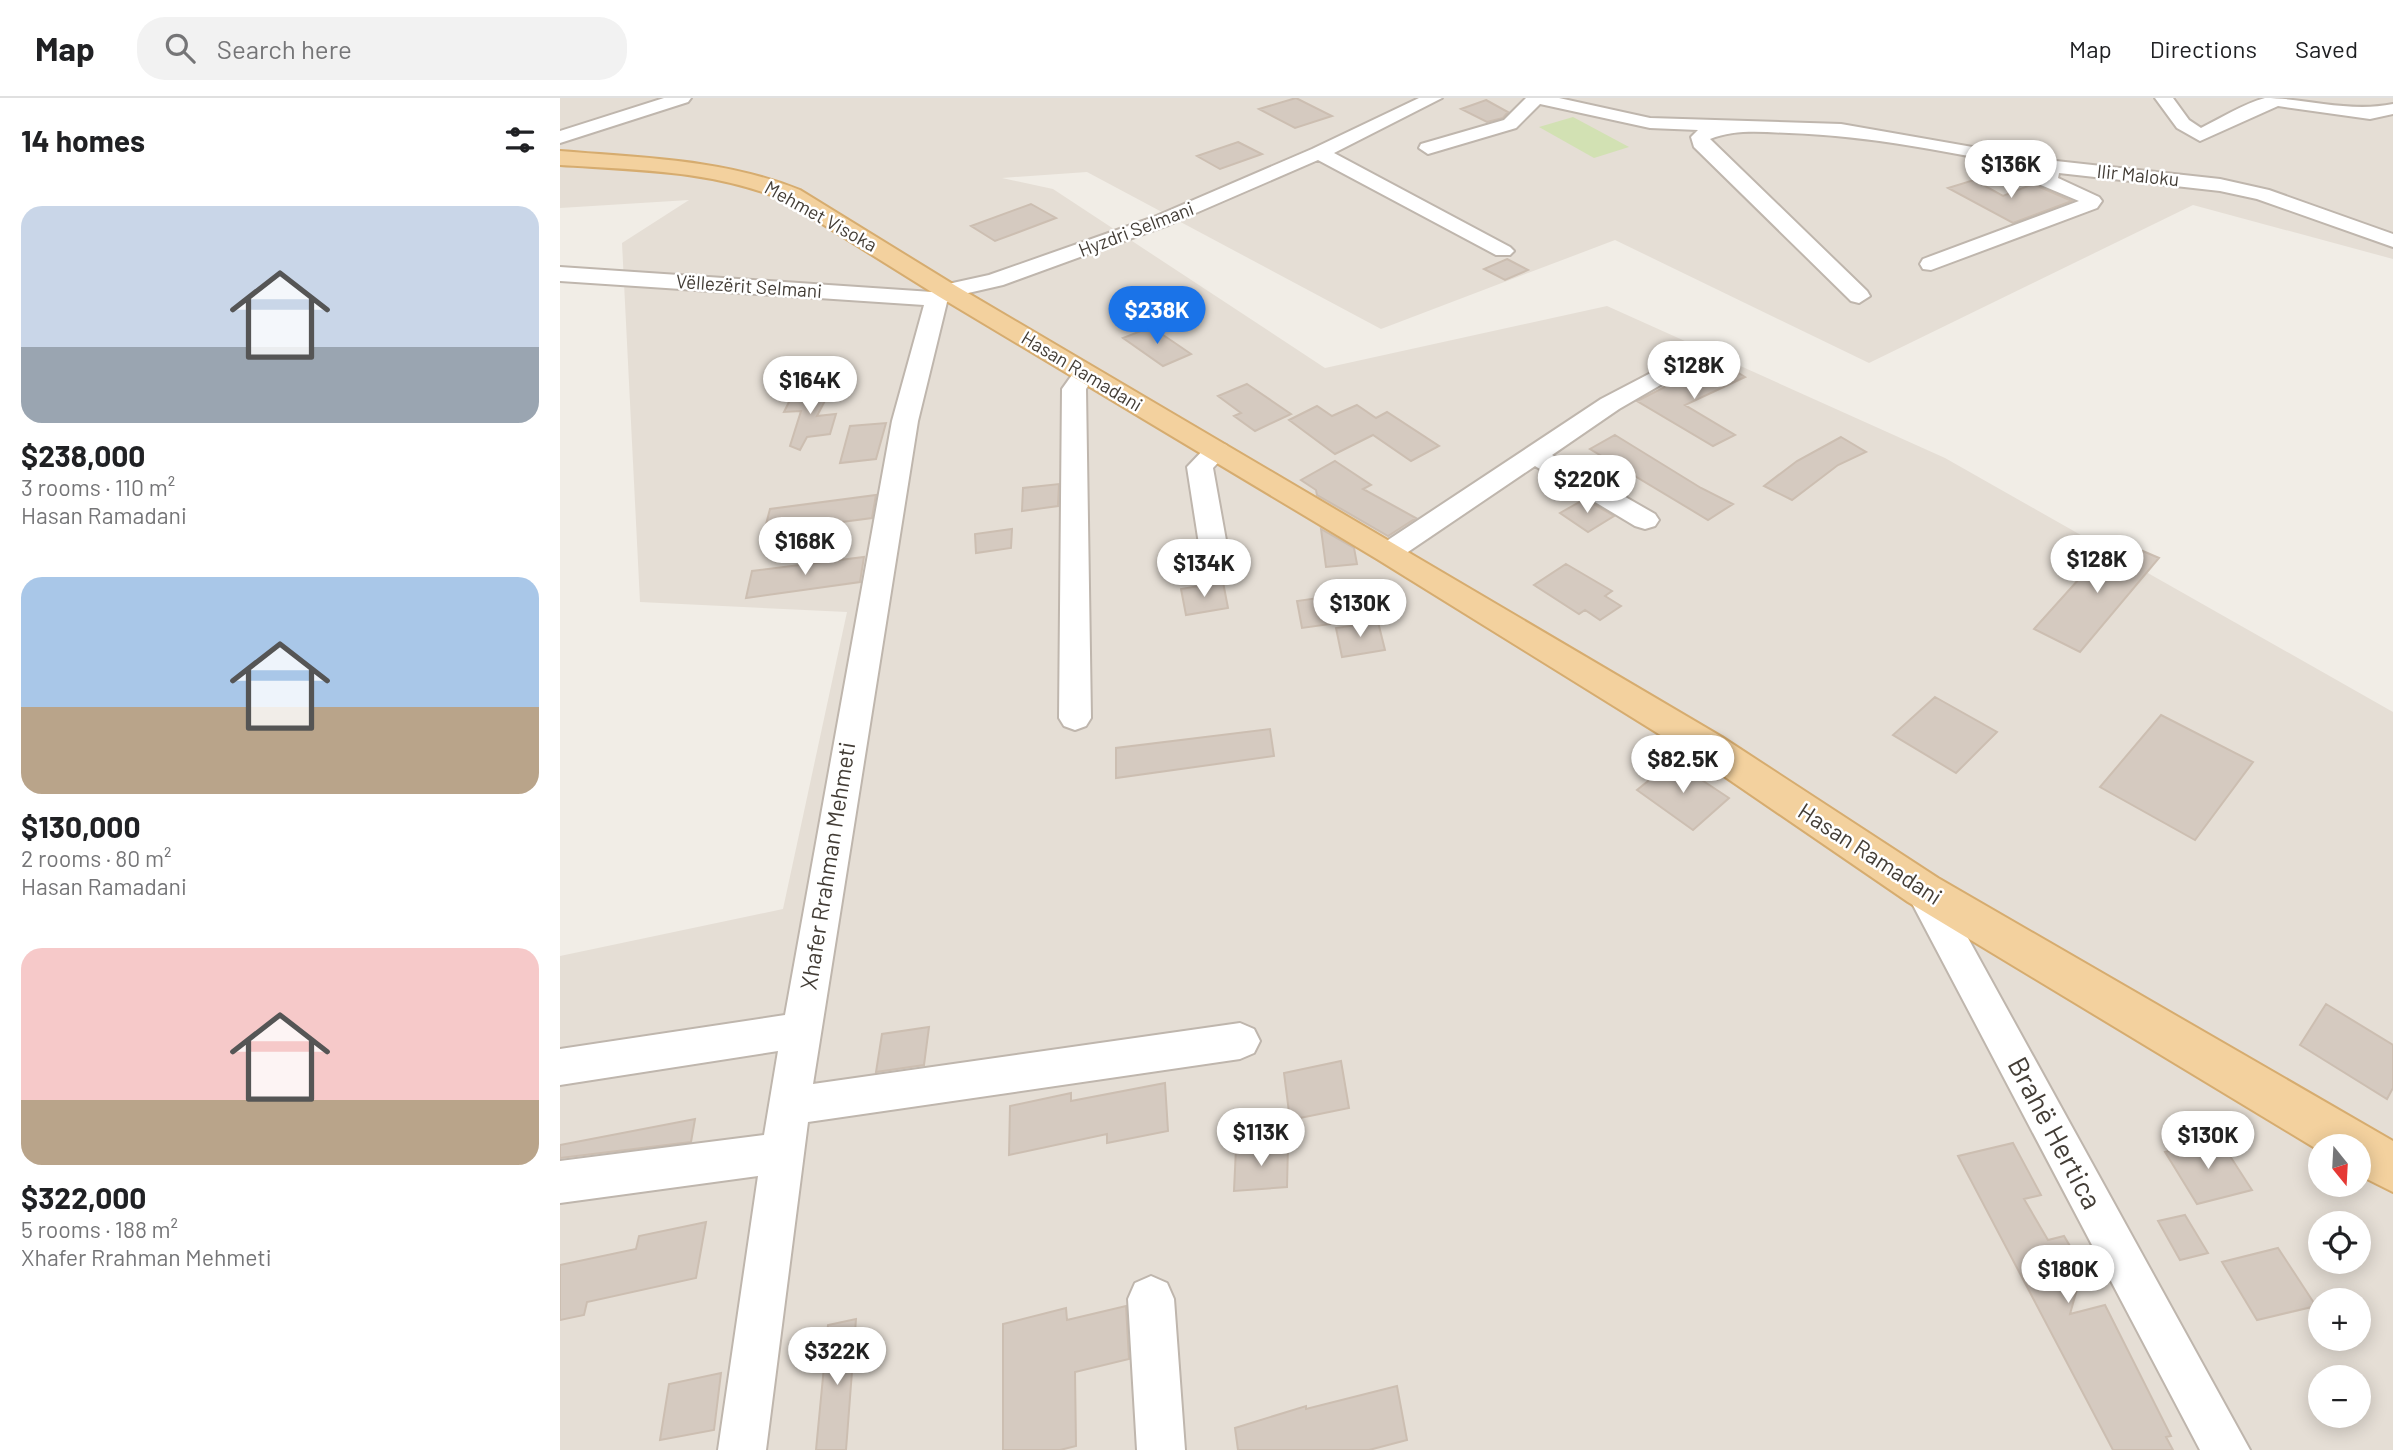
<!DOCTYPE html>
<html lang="en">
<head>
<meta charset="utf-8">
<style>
	:root { --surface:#fff; --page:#f2f2f2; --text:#202124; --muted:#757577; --line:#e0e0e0; --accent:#1a73e8 }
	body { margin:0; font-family:Barlow,sans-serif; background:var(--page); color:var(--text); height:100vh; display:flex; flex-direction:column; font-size:26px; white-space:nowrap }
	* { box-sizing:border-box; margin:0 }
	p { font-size:23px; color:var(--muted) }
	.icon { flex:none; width:38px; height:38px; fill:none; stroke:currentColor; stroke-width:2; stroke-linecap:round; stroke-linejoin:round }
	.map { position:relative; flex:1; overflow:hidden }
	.sheet { display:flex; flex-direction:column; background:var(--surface); width:560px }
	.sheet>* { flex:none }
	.needle { width:46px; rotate:162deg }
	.controls { position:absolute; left:1748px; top:1036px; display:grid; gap:14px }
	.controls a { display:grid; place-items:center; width:63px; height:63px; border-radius:50%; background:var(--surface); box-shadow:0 4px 18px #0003; font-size:35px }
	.price { position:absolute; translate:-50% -60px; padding:0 16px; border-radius:24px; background:#fff; color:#222; font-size:23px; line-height:46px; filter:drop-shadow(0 2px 4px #0008) }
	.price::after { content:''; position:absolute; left:50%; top:42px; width:21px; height:16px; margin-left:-10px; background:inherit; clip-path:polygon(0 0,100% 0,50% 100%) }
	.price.current { background:var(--accent); color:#fff }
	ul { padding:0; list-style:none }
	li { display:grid; align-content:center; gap:14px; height:371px; padding:0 21px }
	li span { display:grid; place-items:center; height:217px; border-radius:21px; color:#555 }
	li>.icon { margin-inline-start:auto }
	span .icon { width:126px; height:126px; fill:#fffc; stroke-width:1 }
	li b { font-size:30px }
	h2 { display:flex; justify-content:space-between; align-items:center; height:84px; padding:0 21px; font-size:30px }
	header { display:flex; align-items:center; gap:42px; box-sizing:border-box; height:98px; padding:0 35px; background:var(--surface); border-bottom:2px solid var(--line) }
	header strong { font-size:33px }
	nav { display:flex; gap:38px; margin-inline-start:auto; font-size:24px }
	.search { width:490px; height:63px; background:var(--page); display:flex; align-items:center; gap:18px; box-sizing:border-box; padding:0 24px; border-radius:28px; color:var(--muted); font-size:26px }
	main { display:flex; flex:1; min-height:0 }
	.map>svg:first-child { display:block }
</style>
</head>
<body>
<header>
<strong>Map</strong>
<div class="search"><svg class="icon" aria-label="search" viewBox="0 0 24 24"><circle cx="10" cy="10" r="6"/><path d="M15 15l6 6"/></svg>Search here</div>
<nav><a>Map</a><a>Directions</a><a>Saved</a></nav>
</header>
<main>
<section class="sheet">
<h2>14 homes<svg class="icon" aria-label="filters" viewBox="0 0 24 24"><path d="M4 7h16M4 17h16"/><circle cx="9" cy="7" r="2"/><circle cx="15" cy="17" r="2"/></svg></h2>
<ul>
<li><span style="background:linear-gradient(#c9d6e8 65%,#9aa5b1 0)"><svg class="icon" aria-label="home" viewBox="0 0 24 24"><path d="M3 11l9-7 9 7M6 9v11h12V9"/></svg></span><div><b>$238,000</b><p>3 rooms · 110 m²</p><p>Hasan Ramadani</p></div></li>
<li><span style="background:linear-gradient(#a9c7e8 60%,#b9a48a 0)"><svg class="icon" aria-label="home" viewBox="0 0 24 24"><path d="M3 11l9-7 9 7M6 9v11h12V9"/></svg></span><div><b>$130,000</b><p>2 rooms · 80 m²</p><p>Hasan Ramadani</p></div></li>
<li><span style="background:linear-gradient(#f6c9c9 70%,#b9a48a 0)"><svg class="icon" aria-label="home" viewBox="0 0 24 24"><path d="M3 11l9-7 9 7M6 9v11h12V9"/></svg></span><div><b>$322,000</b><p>5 rooms · 188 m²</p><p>Xhafer Rrahman Mehmeti</p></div></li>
</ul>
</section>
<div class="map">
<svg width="1833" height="1352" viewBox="0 0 1833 1352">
	<rect width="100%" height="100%" fill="#f1ede6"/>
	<!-- residential -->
	<path fill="#e5ded5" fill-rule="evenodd" d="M0,0H1833V161L1633,107L1309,265L1055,142L821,231L527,74L442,80L493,91L765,270L1047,208L1385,360L1833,614V1352H0V858L223,811L287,514L80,504L62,145L129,102L0,110ZM1760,1048H1799V1087H1760ZM1760,1125H1799V1164H1760ZM1760,1202H1799V1241H1760ZM1760,1279H1799V1318H1760Z"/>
	<!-- green -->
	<path fill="#d2e1b3" d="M1013,19L1069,49L1034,60L979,29Z"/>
	<!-- building -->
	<path fill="#d5cac0" stroke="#ccbeb1" stroke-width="2" d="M736,0L772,18L735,30L699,11Z
		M926,2L948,14L943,20L927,24L901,11Z
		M678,44L702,56L660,71L637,58Z
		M1414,82L1443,98L1473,86L1512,103L1453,125L1388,90Z
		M471,106L496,120L435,143L411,128Z
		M947,161L968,172L945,182L924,171Z
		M591,229L612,243L631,256L603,268L563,240Z
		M1158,262L1185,279L1125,307L1175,337L1153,348L1077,303Z
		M687,286L731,316L695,333L674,318L681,315L658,298Z
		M270,293L257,318L276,316L270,336L247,339L240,352L230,348L241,313L224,314L234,294Z
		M797,307L816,320L827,314L879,348L851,363L813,337L775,356L729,322L757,308L772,318Z
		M326,325L316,361L280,365L290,328Z
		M1055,337L1141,390L1173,406L1148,422L1030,351Z
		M1281,339L1306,354L1278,367L1232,402L1204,388L1237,363Z
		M775,363L811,387L803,391L856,420L828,438L757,397L756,392L741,382Z
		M499,386L498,408L462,413L463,390Z
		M316,397L312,420L204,434L210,411Z
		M1025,401L1054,418L1028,434L1000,415Z
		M452,431L451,450L416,455L415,436Z
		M761,431L794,450L797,466L766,469Z
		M1555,441L1599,460L1520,554L1474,531Z
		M304,459L300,484L186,500L192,473Z
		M1006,466L1052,493L1045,498L1061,508L1040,522L1025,512L1019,516L974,487Z
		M663,484L668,510L626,517L621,491Z
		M779,497L785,524L742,530L737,503Z
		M818,524L825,552L782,559L776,530Z
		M1375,599L1437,634L1396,675L1333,637Z
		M1601,617L1693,664L1635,742L1540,689Z
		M710,631L714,658L556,680V650Z
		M1113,663L1169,700L1133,732L1077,692Z
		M1766,906L1833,947V990L1827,1001L1740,947Z
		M369,929L364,967L316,974L322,936Z
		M781,963L789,1010L730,1022L724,975Z
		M605,985L608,1033L547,1045V1036L449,1057L450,1008L511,995V1003Z
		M135,1021L131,1044L0,1060V1047Z
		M1659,1041L1692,1092L1637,1106L1605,1054Z
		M1453,1045L1481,1097L1464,1101L1488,1142L1504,1138L1523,1170L1510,1216L1545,1207L1611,1338L1606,1339L1613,1352H1553L1398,1058Z
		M728,1047L727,1089L674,1093L676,1050Z
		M1625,1117L1648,1155L1620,1162L1598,1123Z
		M146,1124L136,1180L27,1204L24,1217L0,1222V1167L76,1151L79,1138Z
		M1718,1150L1756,1208L1697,1222L1662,1164Z
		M566,1208L569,1261L515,1274L516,1348L500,1352H443V1226L506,1210L507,1222Z
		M296,1221L286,1352H256L268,1227Z
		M161,1275L154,1332L100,1342L109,1286Z
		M837,1288L847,1342L809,1352H678L675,1330L746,1308V1311Z"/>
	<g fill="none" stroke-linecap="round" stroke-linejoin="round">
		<defs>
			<path id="minor" d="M104,0H131L128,4L0,45V33Z
				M859,0H882L774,55L950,149L954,153L950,157H936L758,62L608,127L443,187L395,198L387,204L358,323L253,986L680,925L694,931L700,943L694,955L680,961L248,1024L206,1352H158L198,1078L0,1105V1063L204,1037L218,953L0,987V951L225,917L332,323L364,207L0,183V169L372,194L379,188L429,177L594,119L752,51Z
				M966,0H999L1090,20L1281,26L1487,62L1660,81L1709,92L1833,136V149L1697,101L1660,93L1499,75L1498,80L1539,99L1542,103L1537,110L1371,172L1363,171L1360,166L1363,161L1519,103L1476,85L1473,81L1484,73C1399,56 1315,38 1229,35C1201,34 1175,31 1150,41L1307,193L1310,198L1299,205L1291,203L1134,49L1131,39L1138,32L1090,30L980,6L956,30L868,56L859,50L861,46L944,22Z
				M1595,0H1613L1629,22L1641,30C1661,20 1683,6 1705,0C1744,0 1789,15 1833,6V16L1810,21L1718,8L1640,43L1617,30Z
				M1108,266L1116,268L1120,273L1116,278L1059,311L992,357L1095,416L1099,422L1095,428L1085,431L1075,428L975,368L839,460L829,463L819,460L815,454L819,448L1041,301Z
				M525,268L533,270L537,275L526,291L531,620L526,628L515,632L504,628L499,620L502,291L517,270Z
				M657,344L666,347L670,352L653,370L669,459L665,465L655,468L645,465L641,459L627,369L648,347Z
				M1363,777L1376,782L1690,1352H1640L1345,792L1350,782Z
				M591,1178L607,1185L614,1201L625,1352H577L568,1201L575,1185Z"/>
			<path id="major" d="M0,53C82,60 163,61 240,92L396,188L1162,639L1378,780L1833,1043V1094L1799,1077V1048H1760V1053L1348,804L1136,659L817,461L378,198L224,102C152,72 76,72 0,67Z"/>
		</defs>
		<!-- minor casing -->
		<use href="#minor" stroke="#bfb6ad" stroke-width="4"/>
		<!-- major casing -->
		<use href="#major" stroke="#d6ac6f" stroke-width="4"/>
		<!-- minor -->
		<use href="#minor" fill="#fff" fill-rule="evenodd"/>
		<!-- major -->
		<use href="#major" fill="#f3d19e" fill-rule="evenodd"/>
	</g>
	<g text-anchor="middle" stroke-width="5" stroke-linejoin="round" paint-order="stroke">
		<!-- far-street labels -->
		<g font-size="19" fill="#433d36" stroke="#fff">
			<text transform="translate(1578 77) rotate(6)" y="7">Ilir Maloku</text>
			<text transform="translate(261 118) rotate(29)" y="7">Mehmet Visoka</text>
			<text transform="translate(576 131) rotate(-21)" y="7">Hyzdri Selmani</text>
			<text transform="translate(189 188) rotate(4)" y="7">Vëllezërit Selmani</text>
			<text transform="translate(522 273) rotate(31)" y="7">Hasan Ramadani</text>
		</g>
		<!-- street labels -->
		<g font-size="23" fill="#433d36" stroke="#fff">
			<text transform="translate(1310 756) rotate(33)" y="8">Hasan Ramadani</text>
			<text transform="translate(268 768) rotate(-81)" y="8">Xhafer Rrahman Mehmeti</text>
		</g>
		<!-- near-street labels -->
		<g font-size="28" fill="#433d36" stroke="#fff">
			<text transform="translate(1495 1035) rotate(62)" y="10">Brahë Hertica</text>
		</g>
	</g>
</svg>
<div class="controls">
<a><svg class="needle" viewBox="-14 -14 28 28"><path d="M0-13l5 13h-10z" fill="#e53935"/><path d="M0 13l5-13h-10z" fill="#757577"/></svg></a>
<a><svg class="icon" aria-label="locate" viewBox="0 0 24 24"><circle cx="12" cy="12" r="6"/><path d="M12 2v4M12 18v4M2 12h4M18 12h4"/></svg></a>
<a>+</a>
<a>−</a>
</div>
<b class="price" style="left:1451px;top:102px">$136K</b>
<b class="price current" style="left:597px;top:248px">$238K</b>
<b class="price" style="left:1134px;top:303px">$128K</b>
<b class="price" style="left:250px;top:318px">$164K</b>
<b class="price" style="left:1027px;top:417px">$220K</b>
<b class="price" style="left:245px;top:479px">$168K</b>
<b class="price" style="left:1537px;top:497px">$128K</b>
<b class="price" style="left:644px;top:501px">$134K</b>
<b class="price" style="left:800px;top:541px">$130K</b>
<b class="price" style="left:1123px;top:697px">$82.5K</b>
<b class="price" style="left:701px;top:1070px">$113K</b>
<b class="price" style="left:1648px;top:1073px">$130K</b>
<b class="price" style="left:1508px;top:1207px">$180K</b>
<b class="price" style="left:277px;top:1289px">$322K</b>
</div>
</main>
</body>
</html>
